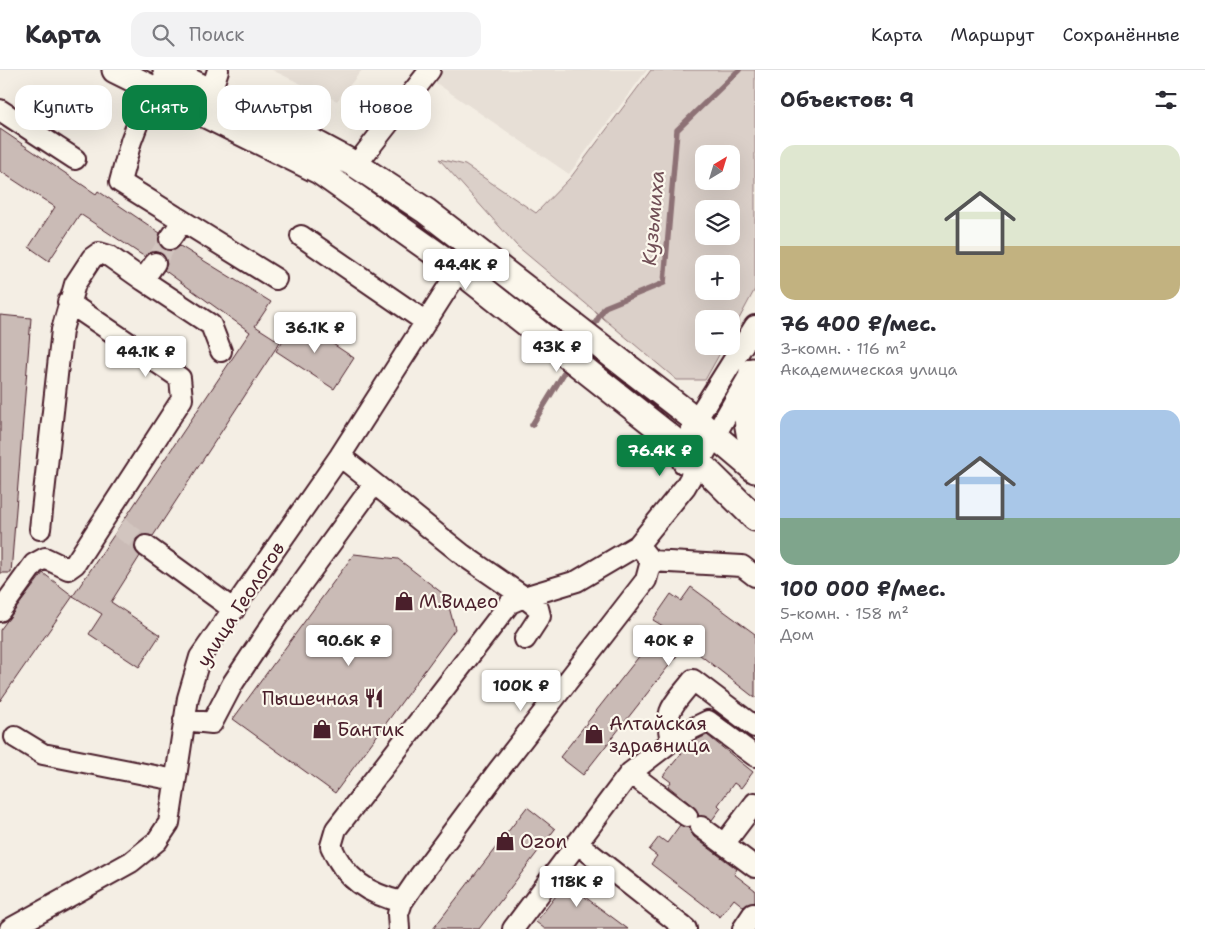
<!DOCTYPE html>
<html lang="ru">
<head>
<meta charset="utf-8">
<style>
	:root { --surface:#fff; --page:#f2f2f3; --text:#2b2b33; --muted:#7c7c81; --line:#e1e1e2; --accent:#0b8043 }
	body { margin:0; font-family:"Shantell Sans",sans-serif; background:var(--page); color:var(--text); height:100vh; display:flex; flex-direction:column; font-size:19px; white-space:nowrap }
	* { box-sizing:border-box; margin:0 }
	p { font-size:16px; color:var(--muted) }
	.icon { flex:none; width:28px; height:28px; fill:none; stroke:currentColor; stroke-width:2; stroke-linecap:round; stroke-linejoin:round }
	.map { position:relative; flex:1; overflow:hidden }
	.details { display:flex; flex-direction:column; background:var(--surface); width:450px }
	.details>* { flex:none }
	.guide { position:absolute; left:15px; top:15px; width:475px; height:45px; display:flex; gap:10px }
	.needle { width:32px; rotate:38deg }
	.tools { position:absolute; left:695px; top:75px; display:grid; gap:10px }
	.tools a { display:grid; place-items:center; width:45px; height:45px; border-radius:10px; background:var(--surface); box-shadow:0 5px 20px #0002; font-size:25px }
	.price { position:absolute; translate:-50% -42px; padding:0 11px; border-radius:5px; background:#fff; color:#222; font-size:16px; line-height:32px; filter:drop-shadow(0 1px 2px #0008) }
	.price::after { content:''; position:absolute; left:50%; top:30px; width:15px; height:11px; margin-left:-8px; background:inherit; clip-path:polygon(0 0,100% 0,50% 100%) }
	.price.current { background:var(--accent); color:#fff }
	ul { padding:0; list-style:none }
	li { display:grid; align-content:center; gap:10px; height:265px; padding:0 25px }
	li span { display:grid; place-items:center; height:155px; border-radius:15px; color:#555 }
	li>.icon { margin-inline-start:auto }
	span .icon { width:90px; height:90px; fill:#fffc; stroke-width:1 }
	li b { font-size:21px }
	h2 { display:flex; justify-content:space-between; align-items:center; height:60px; padding:0 25px; font-size:21px }
	.tag { padding:0 18px; border-radius:15px; background:var(--surface); box-shadow:0 5px 20px #0002; font-size:18px; line-height:45px }
	.tag.current { background:var(--accent); color:#fff }
	header { display:flex; align-items:center; gap:30px; box-sizing:border-box; height:70px; padding:0 25px; background:var(--surface); border-bottom:1px solid var(--line) }
	header strong { font-size:24px }
	nav { display:flex; gap:28px; margin-inline-start:auto; font-size:18px }
	.search { width:350px; height:45px; background:var(--page); display:flex; align-items:center; gap:12px; box-sizing:border-box; padding:0 18px; border-radius:15px; color:var(--muted); font-size:19px }
	main { display:flex; flex:1; min-height:0 }
	.map>svg:first-child { display:block }
</style>
</head>
<body>
<header>
<strong>Карта</strong>
<div class="search"><svg class="icon" aria-label="search" viewBox="0 0 24 24"><circle cx="10" cy="10" r="6"/><path d="M15 15l6 6"/></svg>Поиск</div>
<nav><a>Карта</a><a>Маршрут</a><a>Сохранённые</a></nav>
</header>
<main>
<div class="map">
<svg width="755" height="859" viewBox="0 0 755 859">
	<rect width="100%" height="100%" fill="#f4eee4"/>
	<filter id="ink" filterUnits="userSpaceOnUse"><feTurbulence type="fractalNoise" baseFrequency=".02" numOctaves="2"/><feDisplacementMap in="SourceGraphic" scale="10" xChannelSelector="R" yChannelSelector="G"/><feConvolveMatrix kernelMatrix="1 2 1 2 8 2 1 2 1" color-interpolation-filters="sRGB"/></filter>
	<g filter="url(#ink)">
		<!-- built -->
		<path fill="#e7dfd6" d="M272,0H362L337,31Z
			M417,0H647L569,104Z"/>
		<!-- green -->
		<path fill="#dbd0c9" stroke="#92787a" fill-rule="evenodd" d="M651,0H755V219L731,264V249H704V276H724L705,310H677L517,176L439,89L465,95L536,143L571,107ZM704,84H731V111H704ZM704,139H731V166H704ZM704,194H731V221H704Z"/>
		<g fill="none" stroke-linecap="round" stroke-linejoin="round">
			<!-- stream -->
			<path stroke="#8d7174" stroke-width="5.5" d="M591,260L605,237L664,213L677,60L739,0
				M532,355L569,295"/>
		</g>
		<!-- building -->
		<path fill="#cabbb6" stroke="#4a1f2b" d="M0,59L96,124L98,121L160,163L159,174L164,179L175,180L180,176L271,232L255,256L280,272L153,466L142,465L136,469L135,480L140,486L111,532L160,565L139,597L89,564L102,544L73,526L250,262L164,200L167,194L162,184L150,182L145,187L80,144L49,191L29,177L55,137L0,101Z
			M0,245L31,248L11,503H0Z
			M297,250L354,288L334,319L276,281Z
			M354,484L398,489L446,526L455,559L335,723L233,649Z
			M43,503L73,526L0,631V560Z
			M691,517L755,564V628L686,574L583,705L560,687L663,556L653,550L671,524L681,531Z
			M707,665L753,702L741,718L734,713L718,735L721,738L712,750L699,746L694,737L668,716L671,712L663,706L690,673Z
			M527,737L555,759L495,838L479,859H433Z
			M680,755L689,757L694,767L737,799L734,804L755,820V832L744,837L734,829L720,847L651,794L657,786L649,780L659,767L667,773Z
			M578,797L597,812L585,827L628,859H545L536,852Z"/>
		<g fill="none" stroke-linecap="round" stroke-linejoin="round">
			<!-- minor-tunnel -->
			<path stroke="#d2c5bf" stroke-width="20" stroke-dasharray="20 10" stroke-linecap="butt" d="M155,193L170,169
				M119,457L146,476"/>
			<defs>
				<path id="minor" d="M151,18L131,71L120,112L276,209
					M211,22L218,0
					M0,40L75,89
					M356,95L430,0
					M301,166L426,252
					M170,169L182,152
					M143,210L211,255L221,281
					M340,386L463,485L524,527L577,511L638,475
					M683,393L684,378L696,350L755,256
					M40,459L62,260L75,214L92,188L99,183L109,186L143,210L155,193
					M146,476L234,540
					M651,491L742,496L755,506
					M0,541L34,494L45,488L68,499L75,494L182,329L180,308L68,232
					M184,650L212,653L233,613L275,550L374,414
					M15,667L43,684L175,710
					M671,670C663,638 675,634 693,610L755,657
					M630,703L681,664L708,651L755,686
					M701,757L724,774L755,733
					M577,773L686,859
					M724,774L755,797
					M402,832C368,824 345,809 331,776L336,759L510,533L524,527L538,538L540,546L525,569
					M10,859L131,792L157,771L169,753L188,628L200,587L340,386L459,200
					M399,859L398,844L402,832L419,807L498,701L646,510L651,491L638,475L685,417L748,308
					M513,859L630,703L687,746
					M743,859L753,844"/>
				<path id="major" d="M115,0L319,101L459,200L684,378L755,448
					M166,0L287,58L356,95L426,141L696,350L755,400
					M752,301C748,331 742,352 755,381"/>
			</defs>
			<!-- minor casing -->
			<use href="#minor" stroke="#4a1f2b" stroke-width="24"/>
			<!-- major casing -->
			<use href="#major" stroke="#4a1f2b" stroke-width="29"/>
			<!-- minor -->
			<use href="#minor" stroke="#fbf7ec" stroke-width="20"/>
			<!-- major -->
			<use href="#major" stroke="#fbf7ec" stroke-width="25"/>
		</g>
	</g>
	<!-- icons -->
	<defs>
		<symbol id="shop-bare" viewBox="-9 -9 18 18"><path d="M-5-2.5h2.3a2.7 3.5 0 0 1 5.4 0H5L5.5 6h-11ZM-1.5-2.5h3a1.5 2.3 0 0 0-3 0Z" fill="#4a1f2b" stroke="#fbf7ec" stroke-width="2.5" paint-order="stroke"/></symbol>
		<symbol id="restaurant-bare" viewBox="-9 -9 18 18"><path d="M-5-6h1v4h1v-4h1v4h1v-4h1v5L-1.5 .5V6h-2V.5L-5-1ZM5-6V6H3V1.5H1.5Q1.5-4 5-6Z" fill="#4a1f2b" stroke="#fbf7ec" stroke-width="2.5" paint-order="stroke"/></symbol>
	</defs>
	<g fill-rule="evenodd">
		<use href="#shop-bare" x="390" y="517" width="28" height="28"/>
		<use href="#restaurant-bare" x="360" y="614" width="28" height="28"/>
		<use href="#shop-bare" x="308" y="645" width="28" height="28"/>
		<use href="#shop-bare" x="580" y="650" width="28" height="28"/>
		<use href="#shop-bare" x="491" y="757" width="28" height="28"/>
	</g>
	<g text-anchor="middle" stroke-width="4.5" stroke-linejoin="round" paint-order="stroke">
		<!-- poi labels -->
		<g font-size="19" fill="#4a1f2b" stroke="#fbf7ec" text-anchor="start">
			<text x="419" y="538">М.Видео</text>
			<text x="359" y="635" text-anchor="end">Пышечная</text>
			<text x="609" y="660">Алтайская<tspan x="609" dy="22">здравница</tspan></text>
			<text x="337" y="666">Бантик</text>
			<text x="520" y="778">Ozon</text>
		</g>
		<!-- street labels -->
		<g font-size="19" fill="#4a1f2b" stroke="#fbf7ec">
			<text transform="translate(240 534) rotate(-57)" y="7">улица Геологов</text>
		</g>
		<!-- water labels -->
		<g font-size="20" font-style="italic" fill="#714f56" stroke="#fbf7ec">
			<text transform="translate(653 148) rotate(-85)" y="7">Кузьмиха</text>
		</g>
	</g>
</svg>
<div class="tools">
<a><svg class="needle" viewBox="-14 -14 28 28"><path d="M0-13l5 13h-10z" fill="#e53935"/><path d="M0 13l5-13h-10z" fill="#7c7c81"/></svg></a>
<a><svg class="icon" aria-label="layers" viewBox="0 0 24 24"><path d="M12 4l9 5-9 5-9-5zM3 14l9 5 9-5"/></svg></a>
<a>+</a>
<a>−</a>
</div>
<b class="price" style="left:466px;top:221px">44.4K ₽</b>
<b class="price" style="left:315px;top:284px">36.1K ₽</b>
<b class="price" style="left:557px;top:303px">43K ₽</b>
<b class="price" style="left:146px;top:308px">44.1K ₽</b>
<b class="price current" style="left:660px;top:407px">76.4K ₽</b>
<b class="price" style="left:349px;top:597px">90.6K ₽</b>
<b class="price" style="left:669px;top:597px">40K ₽</b>
<b class="price" style="left:521px;top:642px">100K ₽</b>
<b class="price" style="left:577px;top:838px">118K ₽</b>
<div class="guide">
<a class="tag">Купить</a>
<a class="tag current">Снять</a>
<a class="tag">Фильтры</a>
<a class="tag">Новое</a>
</div>
</div>
<section class="details">
<h2>Объектов: 9<svg class="icon" aria-label="filters" viewBox="0 0 24 24"><path d="M4 7h16M4 17h16"/><circle cx="9" cy="7" r="2"/><circle cx="15" cy="17" r="2"/></svg></h2>
<ul>
<li><span style="background:linear-gradient(#dfe7d0 65%,#c2b280 0)"><svg class="icon" aria-label="home" viewBox="0 0 24 24"><path d="M3 11l9-7 9 7M6 9v11h12V9"/></svg></span><div><b>76 400 ₽/мес.</b><p>3-комн. · 116 m²</p><p>Академическая улица</p></div></li>
<li><span style="background:linear-gradient(#a9c7e8 70%,#7fa58c 0)"><svg class="icon" aria-label="home" viewBox="0 0 24 24"><path d="M3 11l9-7 9 7M6 9v11h12V9"/></svg></span><div><b>100 000 ₽/мес.</b><p>5-комн. · 158 m²</p><p>Дом</p></div></li>
</ul>
</section>
</main>
</body>
</html>
